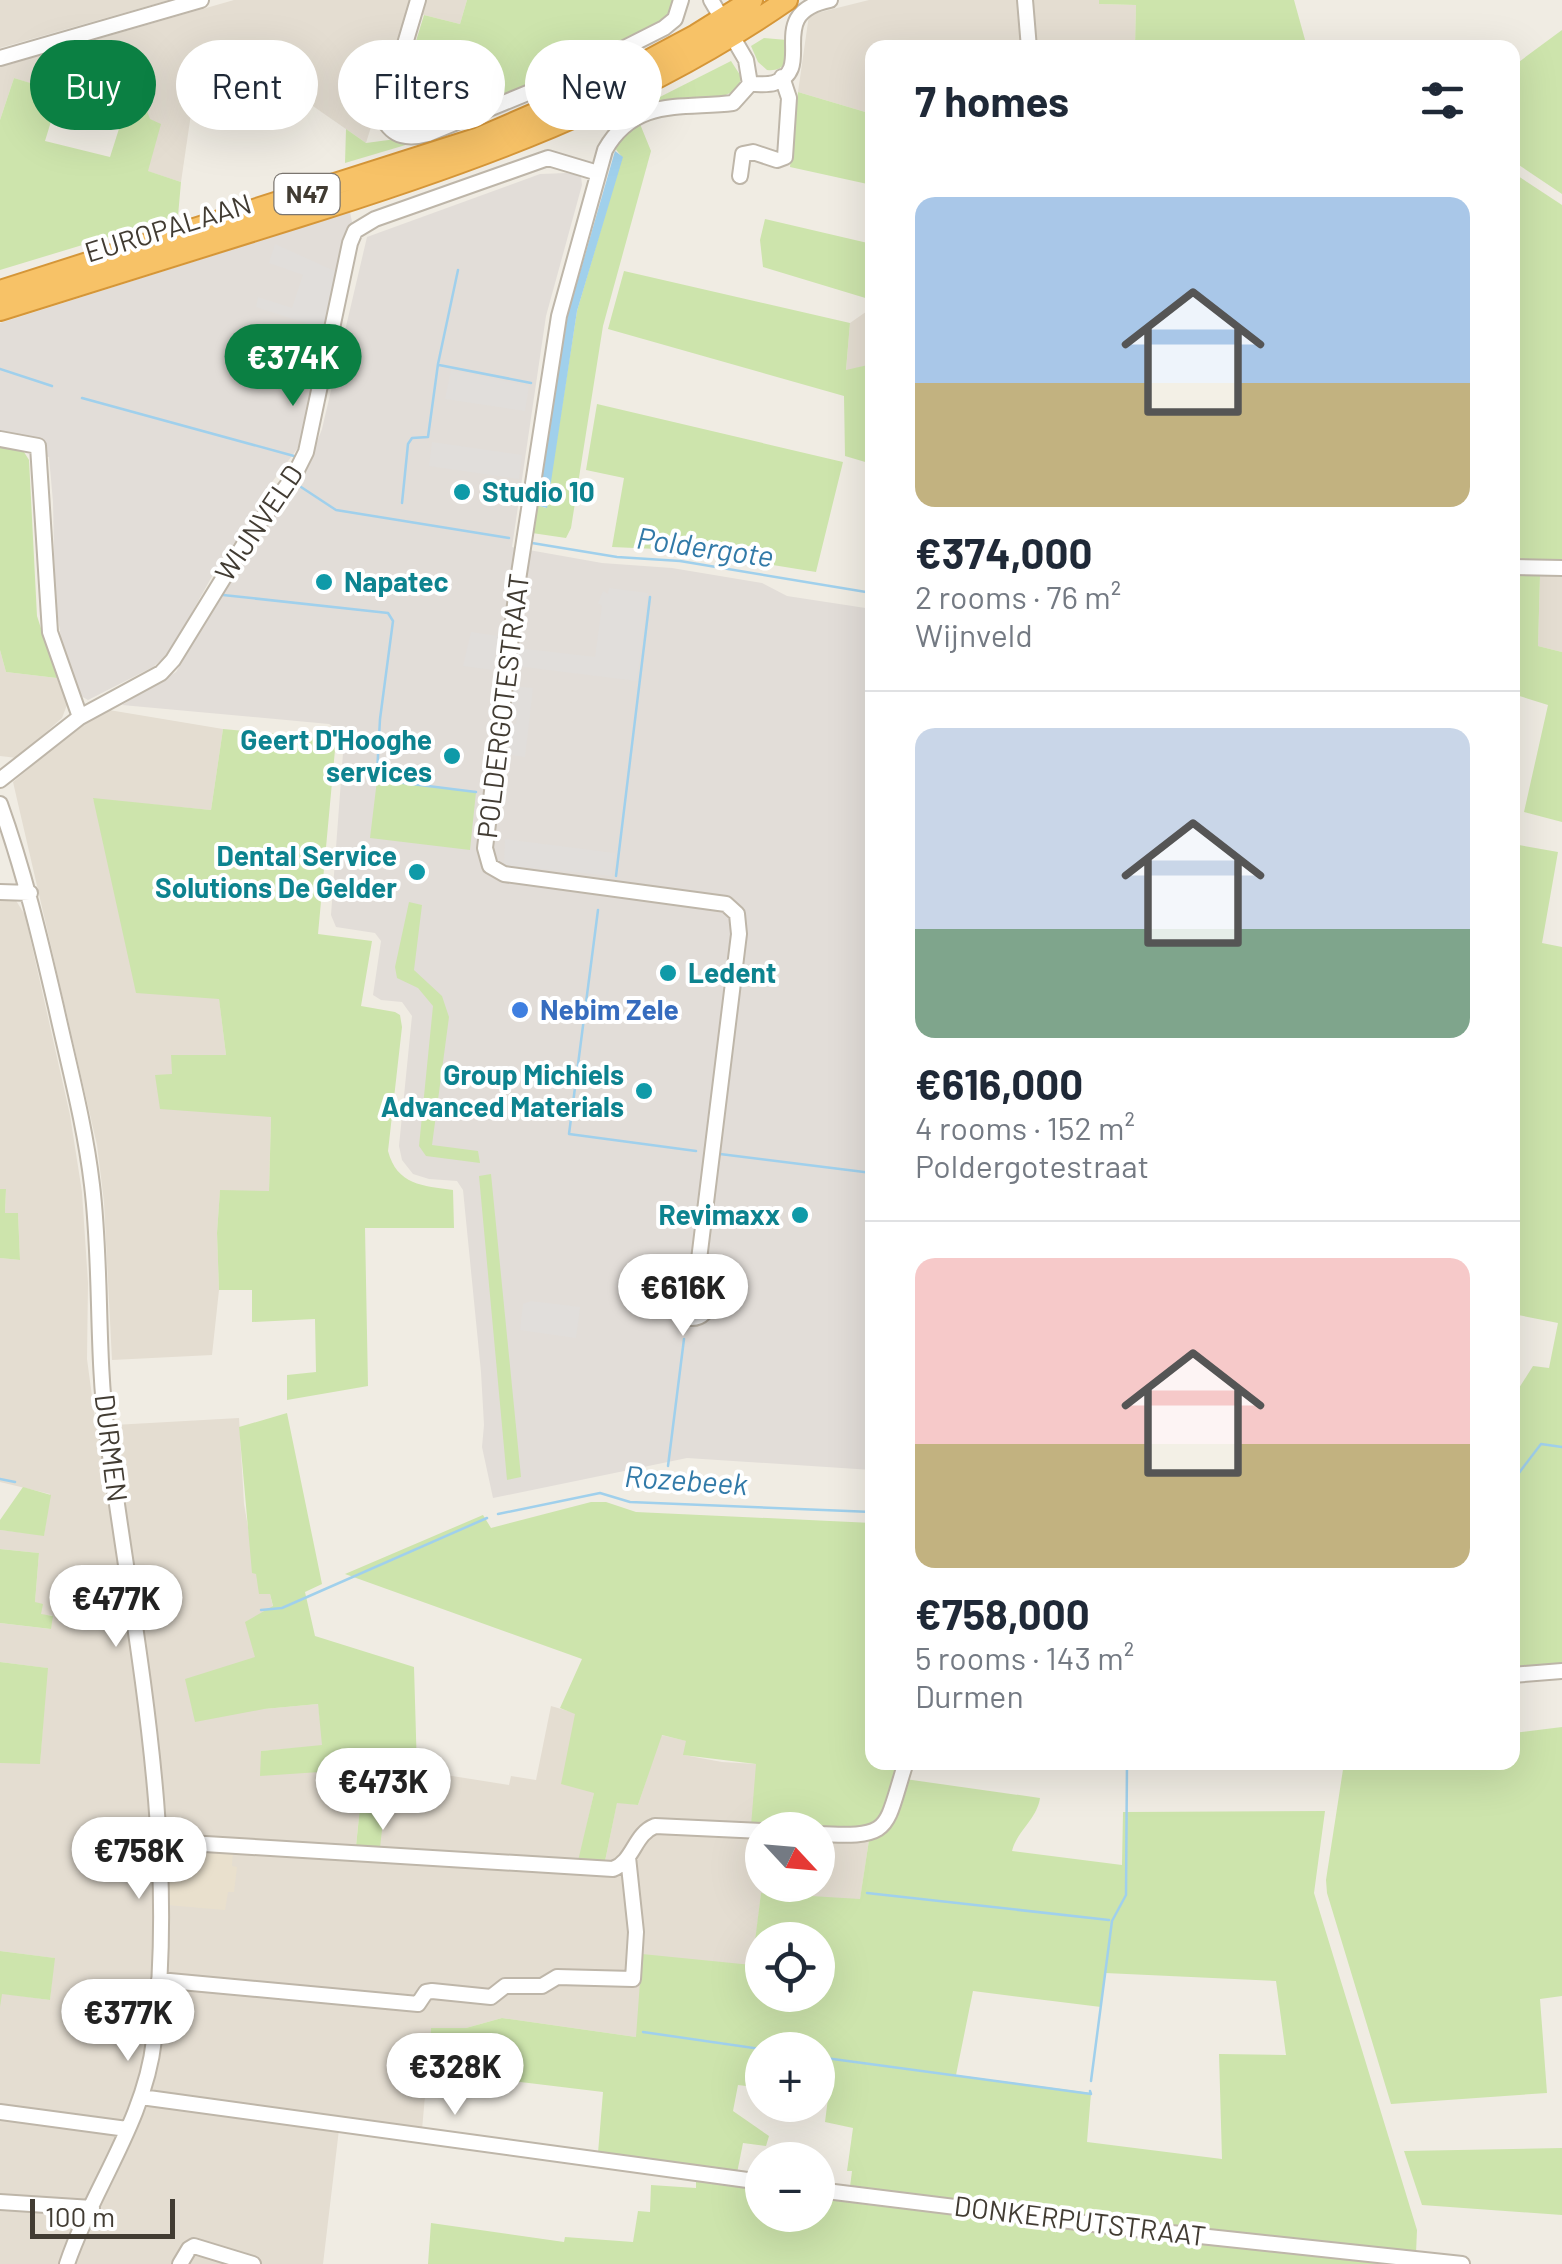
<!DOCTYPE html>
<html lang="en">
<head>
<meta charset="utf-8">
<style>
	:root { --surface:#fff; --page:#f6f6f7; --text:#1f2937; --muted:#747a83; --line:#e0e1e3; --accent:#0b8043 }
	body { margin:0; font-family:Barlow,sans-serif; background:var(--page); color:var(--text); height:100vh; display:flex; flex-direction:column; font-size:38px; white-space:nowrap }
	* { box-sizing:border-box; margin:0 }
	p { font-size:32px; color:var(--muted) }
	.icon { flex:none; width:55px; height:55px; fill:none; stroke:currentColor; stroke-width:2; stroke-linecap:round; stroke-linejoin:round }
	.map { position:relative; flex:1; overflow:hidden }
	.details { position:absolute; left:865px; top:40px; width:655px; height:1730px; display:flex; flex-direction:column; background:var(--surface); border-radius:20px; box-shadow:0 10px 40px #0002 }
	.details>* { flex:none }
	.guide { position:absolute; left:30px; top:40px; width:685px; height:90px; display:flex; gap:20px }
	.needle { width:65px; rotate:116deg }
	.tools { position:absolute; left:745px; top:1812px; display:grid; gap:20px }
	.tools a { display:grid; place-items:center; width:90px; height:90px; border-radius:50%; background:var(--surface); box-shadow:0 10px 40px #0002; font-size:50px }
	.scale { position:absolute; left:30px; bottom:25px; width:145px; box-sizing:border-box; padding-left:10px; border:5px solid #423c33; border-top:0; font-size:28px; line-height:35px; white-space:nowrap; color:#423c33; -webkit-text-stroke:8px #fff; paint-order:stroke }
	.price { position:absolute; translate:-50% -85px; padding:0 22px; border-radius:35px; background:#fff; color:#222; font-size:32px; line-height:65px; filter:drop-shadow(0 2px 5px #0008) }
	.price::after { content:''; position:absolute; left:50%; top:60px; width:30px; height:22px; margin-left:-15px; background:inherit; clip-path:polygon(0 0,100% 0,50% 100%) }
	.price.selected { background:var(--accent); color:#fff }
	ul { padding:0; list-style:none }
	li { display:grid; align-content:center; gap:20px; height:530px; padding:0 50px }
	li+li { border-top:2px solid var(--line) }
	li span { display:grid; place-items:center; height:310px; border-radius:20px; color:#555 }
	li>.icon { margin-inline-start:auto }
	span .icon { width:180px; height:180px; fill:#fffc; stroke-width:1 }
	li b { font-size:42px }
	h2 { display:flex; justify-content:space-between; align-items:center; height:120px; padding:0 50px; font-size:42px }
	.tag { padding:0 35px; border-radius:45px; background:var(--surface); box-shadow:0 10px 40px #0002; font-size:35px; line-height:90px }
	.tag.selected { background:var(--accent); color:#fff }
	.map>svg:first-child { display:block }
</style>
</head>
<body>
<div class="map">
<svg width="1562" height="2264" viewBox="0 0 1562 2264">
	<rect width="100%" height="100%" fill="#f0ece3"/>
	<!-- residential -->
	<path fill="#e4ddd1" fill-rule="evenodd" d="M0,0H169L0,48Z
		M234,0H410L366,143L244,58L199,113L192,107L181,182L147,171L150,120L120,84L116,86L124,113L14,78L0,120V67Z
		M424,0H467L460,24L420,14Z
		M869,0H1099V4L1136,5L1135,47L872,48V114L798,92L809,15Z
		M868,299L872,300V364L846,371L850,323L870,309Z
		M1512,564L1562,569V652L1538,646L1540,576L1519,577L1513,600Z
		M0,650L6,672L57,678L67,705L62,718L17,758L0,756Z
		M109,710L223,729L211,810L93,799L219,998L226,1055L172,1075H155L271,1116L269,1191H220L217,1233L219,1290L212,1355L112,1360L104,1202L97,1145L13,782L84,722Z
		M0,898L15,899L25,915L70,1115L82,1192L88,1283L87,1359L96,1426L239,1418L244,1504L256,1574L270,1594L273,1607L255,1657L264,1709L318,1704L322,1735V1746L261,1751L320,1772L346,1761L362,1788L356,1845L379,1848L389,1766L509,1785L511,1776L536,1780L551,1706L575,1713L594,1793L579,1860L605,1861L617,1802L638,1805L661,1735L687,1741L684,1755L722,1762L756,1764L867,1830L869,1840L860,1900L761,1893L753,1965L636,2037L502,2018L466,2028H431L422,2130L340,2121L323,2264H0V1993L50,2000L54,1958L0,1951V1763H40L47,1668L0,1662V1623L50,1629L52,1615H41L35,1602L39,1553L0,1549V1530L44,1535L50,1494L0,1482V1258L20,1260L18,1213H5L6,1190L0,1189ZM762,1830H818V1885H762Z"/>
	<!-- industrial -->
	<path fill="#e2ddd8" d="M567,173L581,176L582,185L546,316L512,547L602,563L672,568L762,583L787,596L872,609V1470L687,1458L493,1498L482,1447L484,1425L481,1372L463,1190L457,1181L429,1179L413,1174L402,1160L399,1146L412,1016L402,1002L381,1000L373,995L381,941L375,933L336,927L331,915L344,740L342,731L329,724L122,705L176,672L221,595L305,473L322,429L367,237L540,174Z
		M350,212L353,227L301,444L269,486L270,494L216,569L170,652L153,667L88,700L81,696L61,638L55,599L53,502L49,457L24,452L0,442V323Z"/>
	<!-- education -->
	<path fill="#e9e0cd" d="M165,1847L233,1852L232,1866L237,1867L234,1892H228L225,1910L167,1905Z"/>
	<!-- green -->
	<path fill="#cde4ac" fill-rule="evenodd" d="M467,0H677L670,16L657,26L603,54L408,132L391,122L424,15L460,24Z
		M1099,0H1294L1307,47H1135L1136,5L1099,4Z
		M1562,30V194L1513,161L1512,67Z
		M764,38L787,40C788,57 788,72 767,70L758,62L751,46Z
		M731,61L742,78L735,91L723,96L670,100L641,112L640,107Z
		M133,72L150,119L161,124L148,171L181,182L178,216L0,270V120L14,78L60,92L45,141L110,157L124,113L116,85L120,84L118,76Z
		M798,92L872,114V185L790,167Z
		M640,124L651,151L603,326L571,528L566,538L532,533L536,505L546,508L577,311L622,157L614,147L624,134Z
		M346,129L366,143L396,139L409,144L345,163Z
		M1512,172L1562,205V561L1513,560Z
		M765,219L872,244V300L763,267L760,240Z
		M624,271L850,323L846,370L872,364V464L845,456L844,396L608,329Z
		M597,404L843,462L816,572L680,550L612,547L624,478L586,470Z
		M0,442L24,452L29,460L37,616L57,678L6,672L0,650Z
		M1519,576H1540L1538,646L1562,652V822L1524,812L1548,705L1513,694V600Z
		M223,729L336,739L318,934L372,941L361,1006L395,1012L400,1015L402,1027L388,1151C397,1185 423,1186 453,1190L454,1228H365L368,1386L287,1400V1375L316,1372L315,1319L252,1322V1290H219L217,1233L220,1190L269,1191L271,1117L160,1109L155,1075L172,1074L171,1055H226L219,999L136,993L93,798L211,810Z
		M377,780L476,792L470,850L370,838Z
		M1513,844L1558,852L1542,943L1562,947V1665L1513,1669L1512,1399L1533,1366L1549,1368L1558,1323L1513,1314Z
		M409,902L422,905L414,970L442,996L449,1017L432,1145L478,1151L480,1163L426,1156L419,1146L433,1006L418,988L397,978L395,967Z
		M491,1174L521,1477L507,1480L479,1176Z
		M0,1189H6L5,1213H18L20,1260L0,1258Z
		M287,1413L322,1584L305,1592L315,1636L414,1667L417,1770L389,1766L380,1848L356,1846L362,1788L346,1761L320,1772L260,1776L261,1751L322,1745L318,1704L264,1709L195,1722L185,1679L255,1657L245,1622L273,1606L270,1594H259L256,1574L252,1573L239,1427Z
		M23,1487L51,1495L44,1536L0,1530V1520Z
		M591,1502H606L636,1512L872,1523V1762L900,1763L879,1822L861,1831L751,1826L756,1764L683,1755L686,1741L662,1735L638,1805L617,1803L605,1861H578L594,1793L561,1784L575,1714L560,1708L582,1659L345,1574L483,1515L491,1528Z
		M0,1549L39,1553L35,1602L43,1604L41,1614L53,1616L51,1629L0,1623Z
		M0,1662L48,1668L40,1764L0,1763Z
		M1562,1727V1996L1540,1999L1547,2093L1391,2104L1327,1893L1326,1880L1344,1763L1512,1762L1513,1733Z
		M905,1779L1040,1798C1037,1819 1017,1831 1012,1851L1122,1865L1123,1812L1325,1811L1314,1893L1417,2230L1416,2254L1079,2218L850,2187L852,2171H847L853,2128L825,2122L828,2098L818,2095V2050H762V2088L738,2085L733,2111L769,2136L766,2146L743,2143L737,2173L598,2153L603,2092L428,2071L431,2028H466L502,2018L636,2037L642,1954L752,1965L761,1893L860,1899L869,1840C894,1835 898,1800 905,1779ZM762,1940H818V1995H762ZM1105,1973L1276,1981L1286,2055L1219,2054L1222,2159L1087,2142L1091,2093L956,2075L973,1991L1101,2007Z
		M0,1951L55,1958L50,2000L2,1994L0,2007Z
		M1562,2148V2215L1422,2205L1404,2151Z
		M696,2179L762,2187V2215H818V2194L1381,2261V2264H428L431,2223L564,2242L565,2237L633,2242L638,2211L650,2212L651,2185L696,2188Z"/>
	<!-- parking -->
	<path fill="#e1dedb" d="M275,244L339,273L327,330L256,307L258,297L292,308L303,275L269,263Z
		M451,370L529,386L525,411L445,399Z
		M432,442L522,455L519,479L429,466Z
		M609,588L648,593L637,681L516,666L518,648L595,657L602,606L598,603L603,591L608,594Z
		M471,632L498,636L493,670L463,666Z
		M513,686L533,688L525,757L505,754L509,724H516L517,718L510,716Z
		M505,839L615,853L612,876L504,865Z
		M531,1301L580,1307L576,1338L520,1330L523,1304Z
		M101,2006L149,2012L146,2040L79,2031V2021L98,2024Z"/>
	<!-- water -->
	<path fill="#a0d0ec" d="M615,151L623,157L577,311L547,508L536,505L568,314Z"/>
	<g fill="none" stroke-linecap="round" stroke-linejoin="round">
		<!-- stream -->
		<path stroke="#a0d0ec" stroke-width="2.5" d="M439,365L531,383
			M0,369L52,386
			M82,398L294,456
			M301,487L336,510L509,538
			M402,503L408,444L412,438L428,437L438,364L458,270
			M532,543L617,557L680,561L872,593
			M223,595L388,613L393,621L380,719L377,774L380,780L476,792
			M616,876L650,597
			M598,910L569,1134L696,1151
			M720,1154L872,1173
			M668,1466L684,1339
			M0,1479L15,1482
			M1512,1482L1541,1444L1562,1447
			M498,1514L600,1493L630,1502L872,1512
			M261,1610L282,1608L487,1518
			M867,1893L1109,1920
			M643,2032L768,2050
			M818,2057L1091,2094L1090,2091
			M1091,2081L1112,1921L1126,1895L1127,1762"/>
		<defs>
			<path id="minor" d="M418,0L383,118C393,138 409,139 428,134L569,76L664,28L675,19L681,0
				M1025,0L1029,48
				M0,58L201,0
				M750,84C757,84 768,85 774,83C818,68 762,14 830,0
				M740,176L743,154L753,152L777,160L785,157L789,98L782,77
				M0,439L38,446L50,632L80,717
				M1512,567L1562,568
				M0,780L80,717L161,673L173,660L245,543L294,476L306,452L350,243L355,231L375,219L548,158L598,173
				M0,804C24,871 40,938 56,1007C69,1066 85,1125 92,1185C102,1267 96,1351 107,1433C133,1633 179,1838 154,2040C145,2121 92,2189 67,2264
				M0,892L30,893
				M696,1284L739,934L737,914L726,904L504,874L490,866L485,848L518,580L559,316L605,150C635,97 683,109 733,103L750,84L746,60L711,0
				M675 1301a17 17 0 1 1 34 0a17 17 0 1 1-34 0Z
				M1512,1675L1562,1671
				M818,1834C894,1838 884,1830 906,1762
				M156,1841L613,1869C634,1861 634,1834 655,1826L762,1831
				M159,1980L418,2004L426,1992L432,1991L491,1997L505,1986H542L557,1977L633,1979L636,1932L628,1857
				M141,2097L762,2182
				M0,2112L127,2129
				M818,2190L1125,2228L1462,2264
				M0,2202L92,2208
				M180,2264L189,2249L194,2246L253,2264"/>
			<path id="highway" d="M0,291L479,138L608,82L696,35L752,0
				M0,310C99,279 198,248 297,217C470,163 637,104 787,0"/>
		</defs>
		<!-- minor casing -->
		<use href="#minor" stroke="#beb6a9" stroke-width="18"/>
		<!-- highway casing -->
		<use href="#highway" stroke="#d59638" stroke-width="24"/>
		<!-- minor -->
		<use href="#minor" stroke="#fff" stroke-width="14"/>
		<!-- highway -->
		<use href="#highway" stroke="#f7c267" stroke-width="20"/>
	</g>
	<!-- markers -->
	<g fill="#0f9aa8" stroke="#fff" stroke-width="4">
		<circle cx="462" cy="492" r="10"/>
		<circle cx="324" cy="582" r="10"/>
		<circle cx="452" cy="756" r="10"/>
		<circle cx="417" cy="872" r="10"/>
		<circle cx="668" cy="973" r="10"/>
		<circle cx="644" cy="1091" r="10"/>
		<circle cx="800" cy="1215" r="10"/>
	</g>
	<circle fill="#3f7fe0" stroke="#fff" stroke-width="4" cx="520" cy="1010" r="10"/>
	<g text-anchor="middle" stroke-width="8" stroke-linejoin="round" paint-order="stroke">
		<!-- shield labels -->
		<rect fill="#fff" stroke="#7b7670" stroke-width="2.5" x="274.5" y="174" width="65" height="40" rx="8"/>
		<g font-size="25" font-weight="bold" fill="#423c33">
			<text x="307" y="203">N47</text>
		</g>
		<!-- street labels -->
		<g font-size="28" fill="#423c33" stroke="#fff">
			<text transform="translate(168 228) rotate(-17)" y="10">EUROPALAAN</text>
			<text transform="translate(259 523) rotate(-56)" y="10">WIJNVELD</text>
			<text transform="translate(503 706) rotate(-83)" y="10">POLDERGOTESTRAAT</text>
			<text transform="translate(111 1448) rotate(83)" y="10">DURMEN</text>
			<text transform="translate(1080 2221) rotate(7)" y="10">DONKERPUTSTRAAT</text>
		</g>
		<!-- culture labels -->
		<g font-size="28" font-weight="bold" fill="#0d838f" stroke="#fff" text-anchor="end">
			<text x="482" y="502" text-anchor="start">Studio 10</text>
			<text x="344" y="592" text-anchor="start">Napatec</text>
			<text x="432" y="750">Geert D'Hooghe<tspan x="432" dy="32">services</tspan></text>
			<text x="397" y="866">Dental Service<tspan x="397" dy="32">Solutions De Gelder</tspan></text>
			<text x="688" y="983" text-anchor="start">Ledent</text>
			<text x="624" y="1085">Group Michiels<tspan x="624" dy="32">Advanced Materials</tspan></text>
			<text x="780" y="1225">Revimaxx</text>
		</g>
		<!-- shop labels -->
		<g font-size="28" font-weight="bold" fill="#366cbe" stroke="#fff" text-anchor="start">
			<text x="540" y="1020">Nebim Zele</text>
		</g>
		<!-- water labels -->
		<g font-size="30" font-style="italic" fill="#327aa8" stroke="#fff">
			<text transform="translate(705 548) rotate(8)" y="10">Poldergote</text>
			<text transform="translate(686 1481) rotate(4)" y="10">Rozebeek</text>
		</g>
	</g>
</svg>
<div class="tools">
<a><svg class="needle" viewBox="-14 -14 28 28"><path d="M0-13l5 13h-10z" fill="#e53935"/><path d="M0 13l5-13h-10z" fill="#747a83"/></svg></a>
<a><svg class="icon" aria-label="locate" viewBox="0 0 24 24"><circle cx="12" cy="12" r="6"/><path d="M12 2v4M12 18v4M2 12h4M18 12h4"/></svg></a>
<a>+</a>
<a>−</a>
</div>
<div class="scale">100 m</div>
<b class="price selected" style="left:293px;top:409px">€374K</b>
<b class="price" style="left:683px;top:1339px">€616K</b>
<b class="price" style="left:116px;top:1650px">€477K</b>
<b class="price" style="left:383px;top:1833px">€473K</b>
<b class="price" style="left:139px;top:1902px">€758K</b>
<b class="price" style="left:128px;top:2064px">€377K</b>
<b class="price" style="left:455px;top:2118px">€328K</b>
<div class="guide">
<a class="tag selected">Buy</a>
<a class="tag">Rent</a>
<a class="tag">Filters</a>
<a class="tag">New</a>
</div>
<section class="details">
<h2>7 homes<svg class="icon" aria-label="filters" viewBox="0 0 24 24"><path d="M4 7h16M4 17h16"/><circle cx="9" cy="7" r="2"/><circle cx="15" cy="17" r="2"/></svg></h2>
<ul>
<li><span style="background:linear-gradient(#a9c7e8 60%,#c2b280 0)"><svg class="icon" aria-label="home" viewBox="0 0 24 24"><path d="M3 11l9-7 9 7M6 9v11h12V9"/></svg></span><div><b>€374,000</b><p>2 rooms · 76 m²</p><p>Wijnveld</p></div></li>
<li><span style="background:linear-gradient(#c9d6e8 65%,#7fa58c 0)"><svg class="icon" aria-label="home" viewBox="0 0 24 24"><path d="M3 11l9-7 9 7M6 9v11h12V9"/></svg></span><div><b>€616,000</b><p>4 rooms · 152 m²</p><p>Poldergotestraat</p></div></li>
<li><span style="background:linear-gradient(#f6c9c9 60%,#c2b280 0)"><svg class="icon" aria-label="home" viewBox="0 0 24 24"><path d="M3 11l9-7 9 7M6 9v11h12V9"/></svg></span><div><b>€758,000</b><p>5 rooms · 143 m²</p><p>Durmen</p></div></li>
</ul>
</section>
</div>
</body>
</html>
